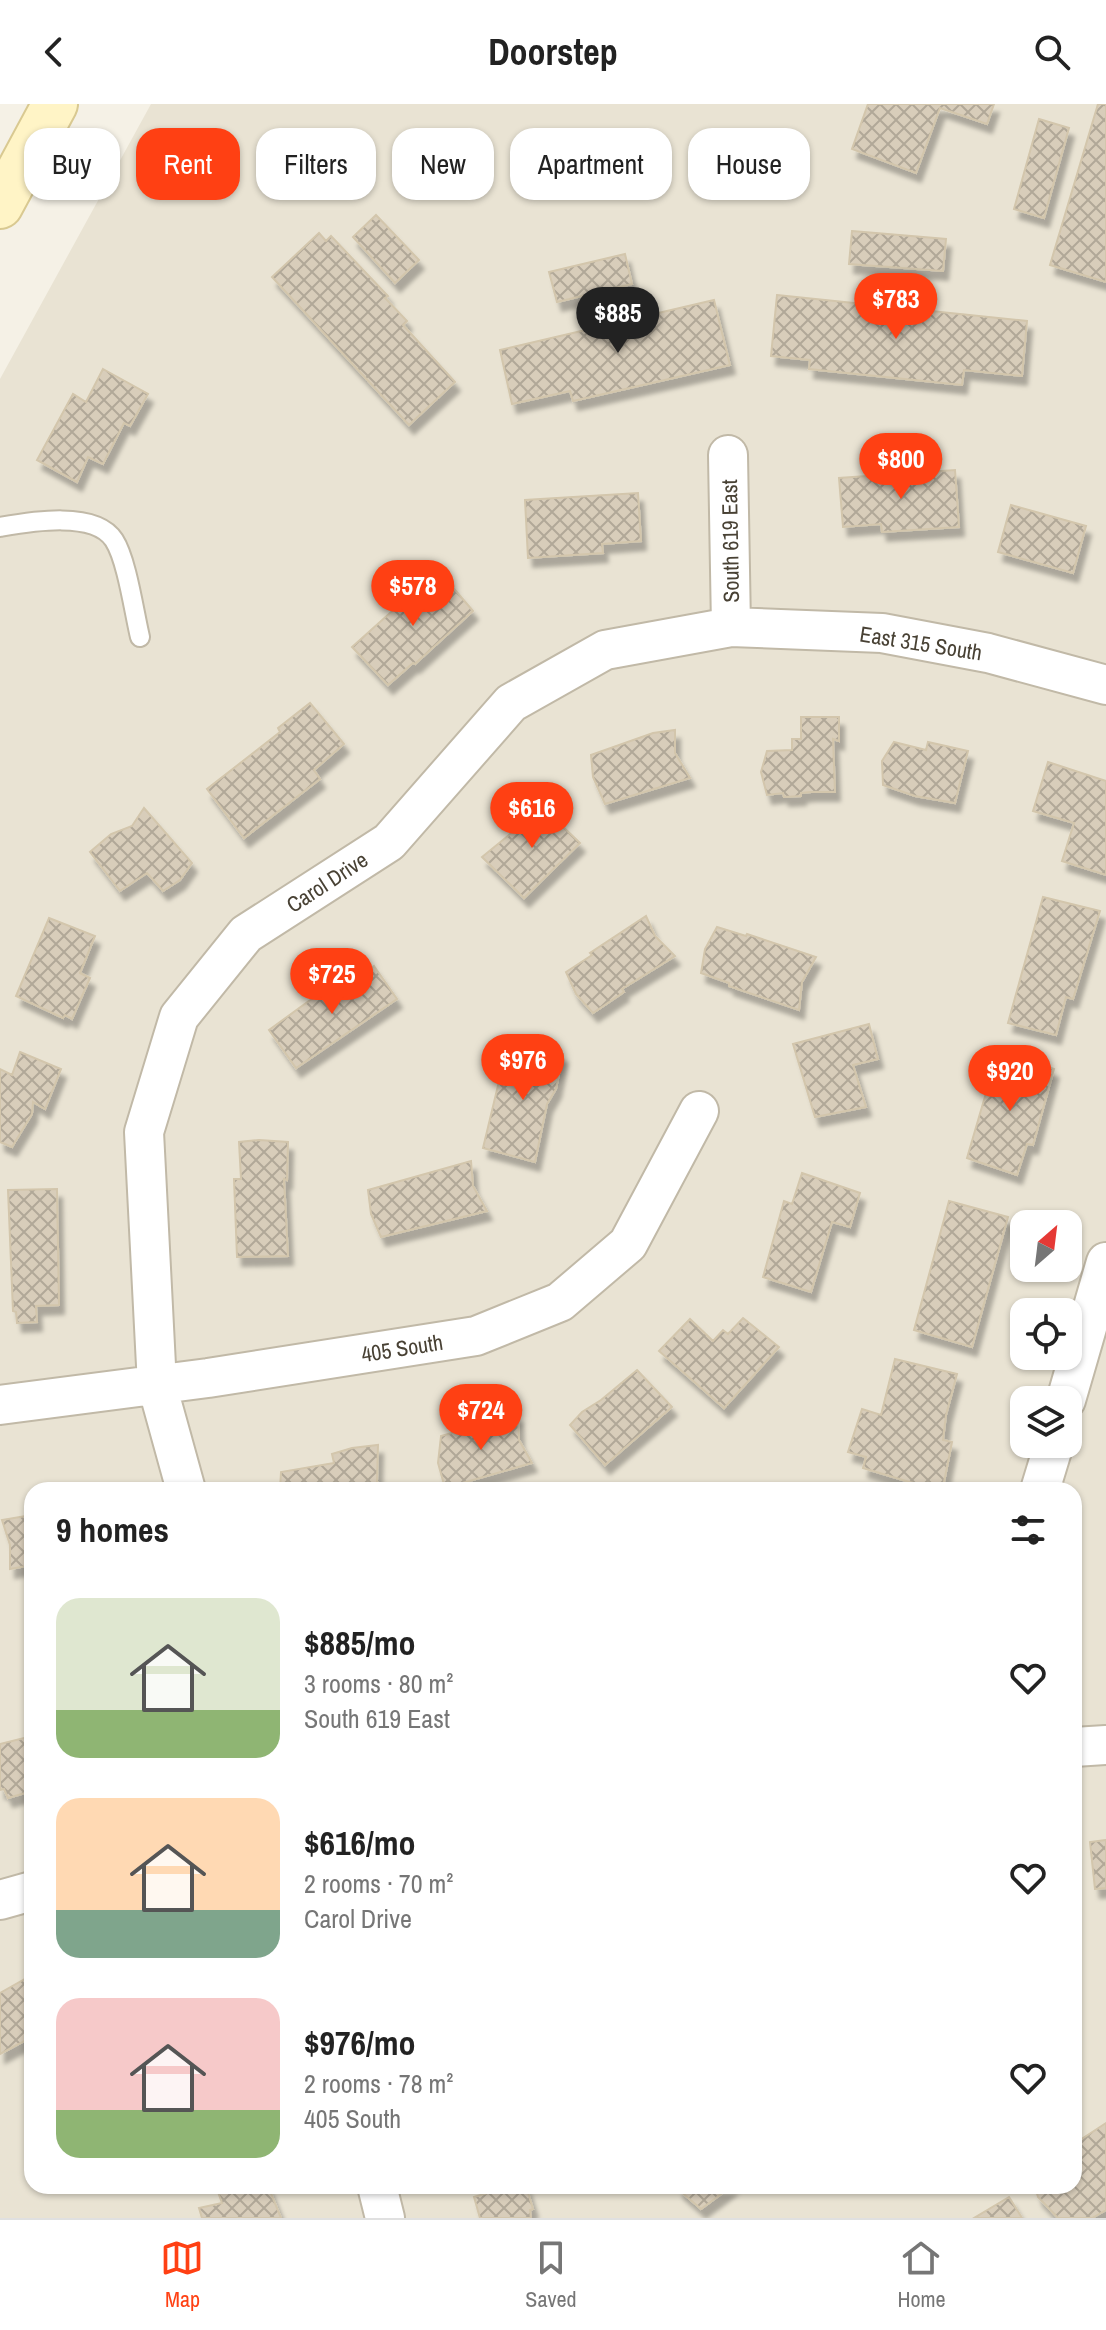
<!DOCTYPE html>
<html lang="en">
<head>
<meta charset="utf-8">
<style>
	:root { --surface:#fff; --page:#f2f2f2; --text:#222; --muted:#767676; --line:#e0e0e0; --accent:#ff4013 }
	body { margin:0; font-family:"Archivo Narrow",sans-serif; background:var(--page); color:var(--text); height:100vh; display:flex; flex-direction:column; font-size:30px; white-space:nowrap }
	* { box-sizing:border-box; margin:0 }
	p { font-size:26px; color:var(--muted) }
	.icon { flex:none; width:44px; height:44px; fill:none; stroke:currentColor; stroke-width:2; stroke-linecap:round; stroke-linejoin:round }
	.map { position:relative; flex:1; overflow:hidden }
	.sheet { position:absolute; left:24px; top:1378px; width:1058px; height:712px; display:flex; flex-direction:column; background:var(--surface); border-radius:24px; box-shadow:0 2px 6px #0004 }
	.sheet>* { flex:none }
	.guide { position:absolute; left:24px; top:24px; width:1058px; height:72px; display:flex; gap:16px }
	.needle { width:52px; rotate:28deg }
	.controls { position:absolute; left:1010px; top:1106px; display:grid; gap:16px }
	.controls a { display:grid; place-items:center; width:72px; height:72px; border-radius:16px; background:var(--surface); box-shadow:0 2px 6px #0004; font-size:40px }
	.price { position:absolute; translate:-50% -68px; padding:0 18px; border-radius:28px; background:var(--accent); color:#fff; font-size:26px; line-height:52px; filter:drop-shadow(0 2px 4px #0008) }
	.price::after { content:''; position:absolute; left:50%; top:48px; width:24px; height:18px; margin-left:-12px; background:inherit; clip-path:polygon(0 0,100% 0,50% 100%) }
	.price.current { background:#222; color:#fff }
	ul { padding:0; list-style:none }
	li { display:flex; align-items:center; gap:24px; height:200px; padding:0 32px }
	li span { display:grid; place-items:center; flex:none; width:224px; height:160px; border-radius:24px; color:#555 }
	li>.icon { margin-inline-start:auto }
	span .icon { width:96px; height:96px; fill:#fffc; stroke-width:1 }
	li b { font-size:34px }
	h2 { display:flex; justify-content:space-between; align-items:center; height:96px; padding:0 32px; font-size:34px }
	.pill { padding:0 28px; border-radius:24px; background:var(--surface); box-shadow:0 2px 6px #0004; font-size:28px; line-height:72px }
	.pill.current { background:var(--accent); color:#fff }
	header { display:flex; justify-content:space-between; align-items:center; height:104px; padding:0 32px; background:var(--surface); font-size:36px; font-weight:700 }
	.menu { display:flex; justify-content:space-around; align-items:center; height:112px; border-top:2px solid var(--line); background:var(--surface); font-size:22px; color:var(--muted) }
	.menu a { display:grid; justify-items:center; gap:4px }
	.menu .current { color:var(--accent) }
	.map>svg:first-child { display:block }
</style>
</head>
<body>
<header><svg class="icon" aria-label="back" viewBox="0 0 24 24"><path d="M15 5l-7 7 7 7"/></svg>Doorstep<svg class="icon" aria-label="search" viewBox="0 0 24 24"><circle cx="10" cy="10" r="6"/><path d="M15 15l6 6"/></svg></header>
<div class="map">
<svg width="1106" height="2114" viewBox="0 0 1106 2114">
	<defs>
		<pattern id="building-cross-hatch" width="8" height="8" patternUnits="userSpaceOnUse" patternTransform="scale(2)"><rect width="8" height="8" fill="#d8cdba"/><path d="M0 0l8 8M0 8l8-8" fill="none" stroke="#b1a898"/></pattern>
		<filter id="shadow"><feDropShadow dx="5" dy="9" stdDeviation="2" flood-color="#0004"/></filter>
	</defs>
	<rect width="100%" height="100%" fill="#f5f1e6"/>
	<!-- residential -->
	<path fill="#e9e3d3" fill-rule="evenodd" d="M151,0H1106V2114H0V275ZM1024,1120H1068V1164H1024ZM1024,1208H1068V1252H1024ZM1024,1296H1068V1340H1024ZM32,1386H1074V2082H32Z"/>
	<!-- building -->
	<path fill="url(#building-cross-hatch)" stroke="#d3c6ac" stroke-width="2" filter="url(#shadow)" d="M868,0H994L987,20L940,4L916,69L852,45Z
		M1098,0H1106V178L1050,161Z
		M1039,15L1069,24L1044,114L1014,105Z
		M376,111L419,156L395,179L353,133Z
		M852,127L946,135L943,167L849,160Z
		M319,129L326,137L331,132L388,192L385,194L407,217L403,221L455,278L409,321L272,173Z
		M625,150L632,180L557,198L549,168Z
		M777,191L1027,217L1022,272L964,266L962,281L809,265L810,256L771,252Z
		M714,196L730,261L573,297L570,287L512,300L500,246Z
		M103,265L148,290L130,322L124,319L103,360L88,353L77,378L37,356L73,290L86,298Z
		M955,366L959,423L882,428L881,420L843,423L839,374Z
		M638,389L641,437L602,440L603,449L528,454L525,396Z
		M1011,401L1086,422L1073,469L998,448Z
		M438,466L473,507L415,560L413,559L388,581L352,543Z
		M310,599L344,640L314,666L320,675L244,734L207,685L280,628L278,624Z
		M801,613H839V637L833,635L835,688H811L801,689V692L784,693L783,689L767,691L761,668L767,647L792,646V635H801Z
		M675,626V649L690,674L605,700L593,673L591,651L653,629Z
		M894,638L926,646L928,638L968,647L955,699L915,692L883,681L882,657Z
		M1048,658L1106,677V771L1062,757L1074,719L1033,707Z
		M544,698L558,718L580,739L524,794L482,753L509,731L523,712Z
		M144,704L192,759L180,776L163,787L147,769L120,787L90,748L111,730L132,722Z
		M1043,793L1100,807L1073,895L1066,893L1056,931L1008,919Z
		M646,812L655,832L675,852L622,885L624,888L593,909L576,890L566,868L592,851L590,849Z
		M49,814L95,832L80,869L90,874L72,915L65,911L63,914L16,892Z
		M717,823L746,832L747,830L816,853L802,878L799,906L729,882V879L701,869L705,845Z
		M374,862L397,895L296,964L269,926L335,878L340,886Z
		M869,920L878,955L853,961L866,1003L815,1013L793,940Z
		M517,939L563,950L556,985L547,1000L535,1058L483,1044L501,969L507,971Z
		M20,948L61,965L45,1005L33,998L32,1010L12,1043L0,1038V965L12,971Z
		M998,948L1054,965L1033,1041L1027,1040L1017,1071L967,1054Z
		M259,1036L288,1038L287,1076L284,1075L288,1152L237,1153L234,1075H241L239,1038Z
		M471,1057L473,1082L487,1107L381,1133L371,1110L368,1086Z
		M802,1069L860,1089L850,1123L832,1118L811,1188L763,1173L784,1097L792,1100Z
		M57,1085L59,1201L36,1202L37,1218L17,1219L16,1208L13,1207L8,1086Z
		M949,1097L1008,1113L972,1243L914,1226Z
		M743,1214L779,1243L724,1304L659,1247L690,1215L713,1237L723,1226L728,1230Z
		M895,1255L957,1270L946,1311L943,1336L952,1338L943,1383L937,1382L936,1386L863,1364L866,1353L848,1348L862,1305L881,1311Z
		M637,1266L672,1303L605,1361L570,1321L582,1308L601,1296Z
		M518,1310L519,1336L532,1359L445,1384L438,1359L441,1332Z
		M378,1341L377,1377L380,1386H280L281,1368L334,1359L332,1350L352,1344Z
		M32,1411V1461L10,1465V1441L2,1416Z
		M32,1632V1687L8,1694L4,1685L0,1686V1640Z
		M1106,1736V1784L1095,1785L1090,1738Z
		M32,1871V1933L0,1950V1889Z
		M1106,2019V2106L1092,2114H1058L1038,2093L1035,2082H1074V2040Z
		M232,2082H268L281,2114H202L199,2104L222,2099L218,2088Z
		M511,2082H526L533,2105L530,2106L531,2114H480L474,2093Z
		M678,2082H732L701,2105L679,2086Z
		M1009,2093L1022,2114H974Z"/>
	<g fill="none" stroke-linecap="round" stroke-linejoin="round">
		<defs>
			<path id="lane" d="M0,423C29,418 95,406 114,436C127,456 134,508 140,533"/>
			<path id="street" d="M728,351L731,523
				M1066,1296L1106,1158
				M0,1301L208,1274L476,1232L560,1198L628,1140L699,1007
				M186,1386L157,1281L144,1028L179,913L246,830L389,738L511,599L605,546L731,523L882,529L988,549L1106,581
				M1040,1386L1054,1340
				M1074,1643L1106,1641
				M0,1796L32,1787
				M377,2082L385,2114"/>
			<path id="secondary" d="M0,102L55,0"/>
		</defs>
		<!-- lane casing -->
		<use href="#lane" stroke="#c1b9a7" stroke-width="22"/>
		<!-- street casing -->
		<use href="#street" stroke="#c1b9a7" stroke-width="42"/>
		<!-- secondary casing -->
		<use href="#secondary" stroke="#d9c991" stroke-width="48"/>
		<!-- lane -->
		<use href="#lane" stroke="#fff" stroke-width="18"/>
		<!-- street -->
		<use href="#street" stroke="#fff" stroke-width="38"/>
		<!-- secondary -->
		<use href="#secondary" stroke="#fff4c6" stroke-width="44"/>
	</g>
	<g text-anchor="middle" stroke-width="8" stroke-linejoin="round" paint-order="stroke">
		<!-- street labels -->
		<g font-size="22" fill="#484134" stroke="#fff">
			<text transform="translate(730 437) rotate(-91)" y="8">South 619 East</text>
			<text transform="translate(921 539) rotate(9)" y="8">East 315 South</text>
			<text transform="translate(327 778) rotate(-33)" y="8">Carol Drive</text>
			<text transform="translate(402 1244) rotate(-9)" y="8">405 South</text>
		</g>
	</g>
</svg>
<div class="controls">
<a><svg class="needle" viewBox="-14 -14 28 28"><path d="M0-13l5 13h-10z" fill="#e53935"/><path d="M0 13l5-13h-10z" fill="#767676"/></svg></a>
<a><svg class="icon" aria-label="locate" viewBox="0 0 24 24"><circle cx="12" cy="12" r="6"/><path d="M12 2v4M12 18v4M2 12h4M18 12h4"/></svg></a>
<a><svg class="icon" aria-label="layers" viewBox="0 0 24 24"><path d="M12 4l9 5-9 5-9-5zM3 14l9 5 9-5"/></svg></a>
</div>
<b class="price" style="left:896px;top:237px">$783</b>
<b class="price current" style="left:618px;top:251px">$885</b>
<b class="price" style="left:901px;top:397px">$800</b>
<b class="price" style="left:413px;top:524px">$578</b>
<b class="price" style="left:532px;top:746px">$616</b>
<b class="price" style="left:332px;top:912px">$725</b>
<b class="price" style="left:523px;top:998px">$976</b>
<b class="price" style="left:1010px;top:1009px">$920</b>
<b class="price" style="left:481px;top:1348px">$724</b>
<div class="guide">
<a class="pill">Buy</a>
<a class="pill current">Rent</a>
<a class="pill">Filters</a>
<a class="pill">New</a>
<a class="pill">Apartment</a>
<a class="pill">House</a>
</div>
<section class="sheet">
<h2>9 homes<svg class="icon" aria-label="filters" viewBox="0 0 24 24"><path d="M4 7h16M4 17h16"/><circle cx="9" cy="7" r="2"/><circle cx="15" cy="17" r="2"/></svg></h2>
<ul>
<li><span style="background:linear-gradient(#dfe7d0 70%,#8fb573 0)"><svg class="icon" aria-label="home" viewBox="0 0 24 24"><path d="M3 11l9-7 9 7M6 9v11h12V9"/></svg></span><div><b>$885/mo</b><p>3 rooms · 80 m²</p><p>South 619 East</p></div><svg class="icon" aria-label="heart" viewBox="0 0 24 24"><path d="M12 20l-8-8c-3-5 5-10 8-4 3-6 11-1 8 4z"/></svg></li>
<li><span style="background:linear-gradient(#ffd9b3 70%,#7fa58c 0)"><svg class="icon" aria-label="home" viewBox="0 0 24 24"><path d="M3 11l9-7 9 7M6 9v11h12V9"/></svg></span><div><b>$616/mo</b><p>2 rooms · 70 m²</p><p>Carol Drive</p></div><svg class="icon" aria-label="heart" viewBox="0 0 24 24"><path d="M12 20l-8-8c-3-5 5-10 8-4 3-6 11-1 8 4z"/></svg></li>
<li><span style="background:linear-gradient(#f6c9c9 70%,#8fb573 0)"><svg class="icon" aria-label="home" viewBox="0 0 24 24"><path d="M3 11l9-7 9 7M6 9v11h12V9"/></svg></span><div><b>$976/mo</b><p>2 rooms · 78 m²</p><p>405 South</p></div><svg class="icon" aria-label="heart" viewBox="0 0 24 24"><path d="M12 20l-8-8c-3-5 5-10 8-4 3-6 11-1 8 4z"/></svg></li>
</ul>
</section>
</div>
<nav class="menu">
<a class="current"><svg class="icon" aria-label="map" viewBox="0 0 24 24"><path d="M3 6l6-2 6 2 6-2v14l-6 2-6-2-6 2zM9 4v14M15 6v14"/></svg>Map</a>
<a><svg class="icon" aria-label="saved" viewBox="0 0 24 24"><path d="M7 4h10v16l-5-4-5 4z"/></svg>Saved</a>
<a><svg class="icon" aria-label="home" viewBox="0 0 24 24"><path d="M3 11l9-7 9 7M6 9v11h12V9"/></svg>Home</a>
</nav>
</body>
</html>
